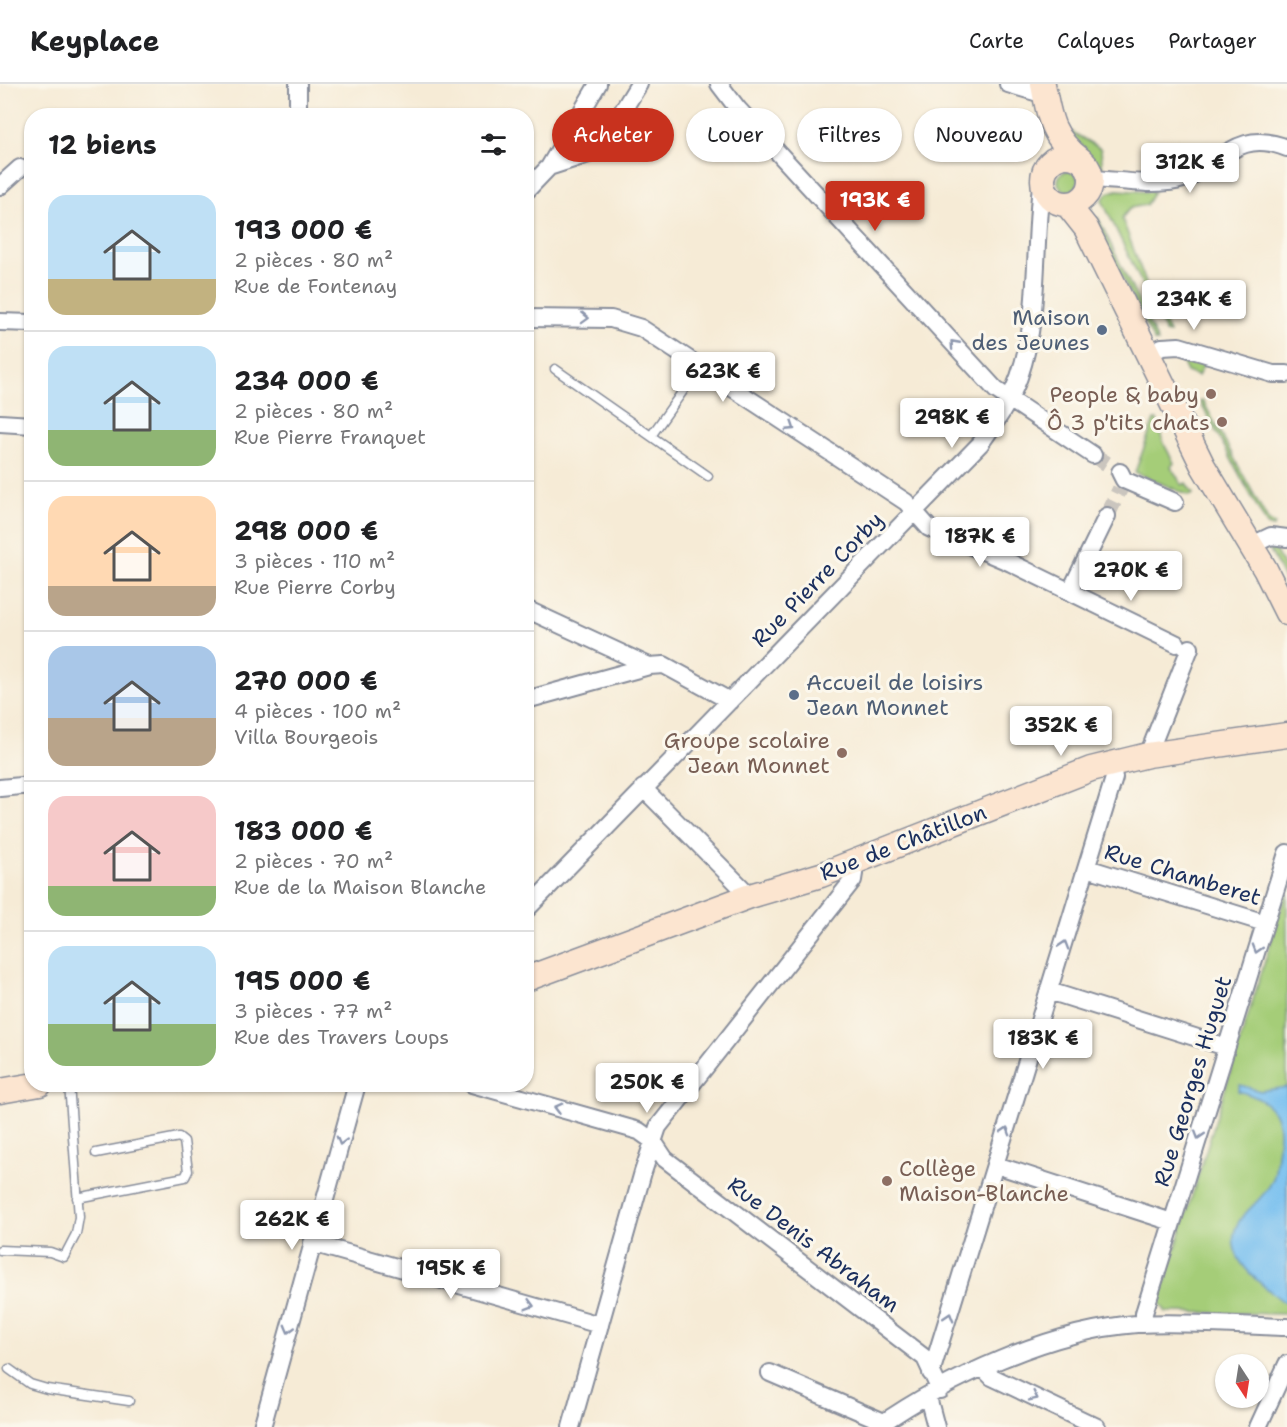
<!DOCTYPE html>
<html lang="fr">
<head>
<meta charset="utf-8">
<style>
	:root { --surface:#fff; --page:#f6f6f6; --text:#202124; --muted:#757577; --line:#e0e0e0; --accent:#c8321e }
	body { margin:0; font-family:"Shantell Sans",sans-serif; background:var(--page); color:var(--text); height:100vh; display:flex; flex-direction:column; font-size:22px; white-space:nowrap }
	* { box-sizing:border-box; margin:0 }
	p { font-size:20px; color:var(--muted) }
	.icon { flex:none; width:33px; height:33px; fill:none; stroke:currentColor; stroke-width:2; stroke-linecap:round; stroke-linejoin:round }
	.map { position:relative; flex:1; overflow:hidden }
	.sheet { position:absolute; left:24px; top:24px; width:510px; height:984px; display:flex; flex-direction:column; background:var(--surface); border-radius:24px; box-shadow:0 2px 4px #0004 }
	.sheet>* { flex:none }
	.hud { position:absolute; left:552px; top:24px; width:570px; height:54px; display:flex; gap:12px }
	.needle { width:39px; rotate:168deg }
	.fabs { position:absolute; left:1215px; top:1270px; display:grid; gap:12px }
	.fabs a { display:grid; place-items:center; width:54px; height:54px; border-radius:50%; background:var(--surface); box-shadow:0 2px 4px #0004; font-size:30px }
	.price { position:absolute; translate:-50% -51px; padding:0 14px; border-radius:6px; background:#fff; color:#222; font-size:20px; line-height:39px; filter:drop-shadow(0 2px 3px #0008) }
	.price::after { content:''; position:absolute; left:50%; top:36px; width:18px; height:14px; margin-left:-9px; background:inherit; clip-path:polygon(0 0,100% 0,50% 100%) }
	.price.current { background:var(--accent); color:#fff }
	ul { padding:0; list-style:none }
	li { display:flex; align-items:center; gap:18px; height:150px; padding:0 24px }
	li+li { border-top:2px solid var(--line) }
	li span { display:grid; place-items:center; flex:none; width:168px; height:120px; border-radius:18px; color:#555 }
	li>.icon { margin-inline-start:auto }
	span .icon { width:72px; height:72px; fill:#fffc; stroke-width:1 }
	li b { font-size:26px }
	h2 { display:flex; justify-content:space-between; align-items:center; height:72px; padding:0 24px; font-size:26px }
	.chip { padding:0 21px; border-radius:27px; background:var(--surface); box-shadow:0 2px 4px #0004; font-size:21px; line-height:54px }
	.chip.current { background:var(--accent); color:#fff }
	header { display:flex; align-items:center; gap:36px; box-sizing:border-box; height:84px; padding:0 30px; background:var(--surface); border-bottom:2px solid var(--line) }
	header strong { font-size:28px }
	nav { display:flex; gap:33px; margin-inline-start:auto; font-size:21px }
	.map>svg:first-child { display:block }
</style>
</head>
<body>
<header>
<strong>Keyplace</strong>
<nav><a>Carte</a><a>Calques</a><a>Partager</a></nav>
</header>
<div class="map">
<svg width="1287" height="1343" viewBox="0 0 1287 1343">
	<rect width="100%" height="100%" fill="#fbf7ec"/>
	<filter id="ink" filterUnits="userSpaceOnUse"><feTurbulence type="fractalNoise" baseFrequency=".0167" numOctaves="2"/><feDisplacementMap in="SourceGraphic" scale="12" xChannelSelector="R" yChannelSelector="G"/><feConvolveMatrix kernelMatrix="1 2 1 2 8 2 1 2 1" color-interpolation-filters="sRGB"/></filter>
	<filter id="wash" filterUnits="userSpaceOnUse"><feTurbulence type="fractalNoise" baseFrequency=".008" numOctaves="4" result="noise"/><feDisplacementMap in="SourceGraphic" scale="24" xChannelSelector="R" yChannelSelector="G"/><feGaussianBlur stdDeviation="1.35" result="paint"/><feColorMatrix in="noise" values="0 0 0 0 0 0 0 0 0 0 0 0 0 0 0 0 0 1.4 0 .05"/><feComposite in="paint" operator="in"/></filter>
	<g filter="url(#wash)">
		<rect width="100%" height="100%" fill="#f6ebd6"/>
		<!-- green -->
		<path fill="#a5cd78" stroke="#607e6b" stroke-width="1.5" d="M1072,48L1101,65L1103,91L1100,90L1094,76L1064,50Z
			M1058 97a10 10 0 1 1 20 0a10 10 0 1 1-20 0Z
			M1117,106L1154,108L1146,121L1130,124L1122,134L1146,199L1169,249L1165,248L1102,116L1108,109Z
			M1098,134L1158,258L1154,257L1093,136Z
			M1187,273L1205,278L1198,292L1187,288L1182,277Z
			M1203,317L1269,438L1275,440L1274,443L1267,441L1200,318Z
			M1154,336H1157L1163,358L1174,379L1171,383L1182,401L1186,399L1193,410L1190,412L1135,388Z
			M1271,457L1287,490V501L1268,462Z
			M1287,806V1230L1166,1228L1159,1218Z"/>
		<!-- water -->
		<path fill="#77bfef" stroke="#4977a6" stroke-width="1.5" d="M1240,1001L1260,1007L1287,1003V1218L1285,1219C1269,1206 1241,1187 1235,1166C1226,1132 1261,1123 1272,1097C1276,1090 1276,1079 1277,1070C1284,1034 1276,1017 1238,1007Z"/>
	</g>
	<g filter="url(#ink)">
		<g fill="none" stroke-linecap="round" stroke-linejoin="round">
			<!-- street-tunnel -->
			<path stroke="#cac5be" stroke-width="16" stroke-dasharray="16 8" stroke-linecap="butt" d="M1093,371L1120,388
				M1107,432L1120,405"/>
			<defs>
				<path id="lane" d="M555,285L708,392
					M651,352L700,283
					M77,1114L185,1093L188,1087L184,1057L179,1053L96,1069
					M0,1166L50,1168L64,1173L76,1150L79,1133L69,1000
					M9,1285L30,1300L47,1305L129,1317"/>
				<path id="street" d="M298,0V32
					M719,0L738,25L996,306L1093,371
					M1008,0L1035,8
					M549,83L598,0
					M1091,95C1118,96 1150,102 1176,97C1219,87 1233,42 1287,64
					M0,102L20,84
					M526,107L549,83L598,67L639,0
					M526,234L611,235L641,244L906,418L929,444L1011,479L1177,560
					M0,238L32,239
					M1146,271L1162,263L1179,262L1273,290H1287
					M0,339L32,341
					M1120,388L1124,396L1175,418
					M1250,462L1271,452L1287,454
					M1070,508L1107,432
					M526,525L649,582
					M526,616L649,582L664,581L730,617
					M1148,671L1190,564
					M0,704L32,701
					M643,704L750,812
					M1087,784L1265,839
					M526,826L980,360C995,339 1010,318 1019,293C1041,230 1033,159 1042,94
					M1049,907L1226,963
					M472,1000L639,1047L653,1057L665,1075L925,1274L940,1306
					M996,1081L1172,1138
					M312,1159L600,1241
					M1144,1240V1229L1287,769
					M983,1284L992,1293L1097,1343
					M770,1289L884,1338
					M931,1289L1114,694L1112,679
					M928,1313L936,1343
					M262,1343L357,1000
					M571,1343L643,1088L658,1043L853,796L856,777
					M877,1343C947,1294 1051,1246 1137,1240C1186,1237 1237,1242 1287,1243
					M1258,1343L1287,1280"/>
				<path id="secondary" d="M1043,0C1049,34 1052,54 1081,76
					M1043 96a24 24 0 1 1 48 0a24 24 0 1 1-48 0Z
					M1067,120L1086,144L1203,382L1265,485L1287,529
					M526,895L750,812L821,791L1091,685L1148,671L1287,651
					M0,1007L40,1000"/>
			</defs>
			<!-- lane casing -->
			<use href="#lane" stroke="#888d9a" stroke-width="11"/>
			<!-- street casing -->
			<use href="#street" stroke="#888d9a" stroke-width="20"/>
			<!-- secondary casing -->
			<use href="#secondary" stroke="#888d9a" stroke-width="27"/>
			<!-- lane -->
			<use href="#lane" stroke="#fff" stroke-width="8"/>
			<!-- street -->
			<use href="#street" stroke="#fff" stroke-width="16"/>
			<!-- secondary -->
			<use href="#secondary" stroke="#fce5d0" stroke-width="24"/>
		</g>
		<!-- one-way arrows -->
		<defs><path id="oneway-chevron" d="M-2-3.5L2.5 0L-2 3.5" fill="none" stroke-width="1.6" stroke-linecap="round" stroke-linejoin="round" transform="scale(1.5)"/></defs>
		<g stroke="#8d97ae">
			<use href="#oneway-chevron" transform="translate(585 234) rotate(2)"/>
			<use href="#oneway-chevron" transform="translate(954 260) rotate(-132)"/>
			<use href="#oneway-chevron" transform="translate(791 343) rotate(33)"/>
			<use href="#oneway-chevron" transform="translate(1064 861) rotate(-73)"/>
			<use href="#oneway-chevron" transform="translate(1257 865) rotate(107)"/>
			<use href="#oneway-chevron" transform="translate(558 1024) rotate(-165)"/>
			<use href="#oneway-chevron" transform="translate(1006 1047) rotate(-73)"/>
			<use href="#oneway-chevron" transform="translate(1199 1051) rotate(107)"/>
			<use href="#oneway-chevron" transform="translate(341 1057) rotate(106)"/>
			<use href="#oneway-chevron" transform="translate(530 1221) rotate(16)"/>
			<use href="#oneway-chevron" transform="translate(949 1233) rotate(-73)"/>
			<use href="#oneway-chevron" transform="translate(289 1245) rotate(105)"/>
			<use href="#oneway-chevron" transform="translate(1034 1313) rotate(26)"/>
		</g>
	</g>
	<!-- markers -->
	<g fill="#5c6f8a" stroke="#fbf7ec" stroke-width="2">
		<circle cx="1102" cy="246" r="6"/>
		<circle cx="794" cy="611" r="6"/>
	</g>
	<g fill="#8d6e63" stroke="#fbf7ec" stroke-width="2">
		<circle cx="1211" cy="310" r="6"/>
		<circle cx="1222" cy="338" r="6"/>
		<circle cx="842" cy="669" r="6"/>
		<circle cx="887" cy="1097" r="6"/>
	</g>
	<g text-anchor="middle" stroke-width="6" stroke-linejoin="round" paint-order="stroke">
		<!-- service labels -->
		<g font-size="22" fill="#4e5e75" stroke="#fbf7ec" text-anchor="end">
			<text x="1090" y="241">Maison<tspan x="1090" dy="25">des Jeunes</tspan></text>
			<text x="806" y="606" text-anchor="start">Accueil de loisirs<tspan x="806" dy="25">Jean Monnet</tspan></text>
		</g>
		<!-- education labels -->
		<g font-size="22" fill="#785e54" stroke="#fbf7ec" text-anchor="end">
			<text x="1199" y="318">People &amp; baby</text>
			<text x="1210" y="346">Ô 3 p'tits chats</text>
			<text x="830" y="664">Groupe scolaire<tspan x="830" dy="25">Jean Monnet</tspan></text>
			<text x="899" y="1092" text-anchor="start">Collège<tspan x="899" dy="25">Maison-Blanche</tspan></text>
		</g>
		<!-- street labels -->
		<g font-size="22" fill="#1b2f5e" stroke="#fbf7ec">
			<text transform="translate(817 495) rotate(-46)" y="8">Rue Pierre Corby</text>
			<text transform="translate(903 758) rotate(-21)" y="8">Rue de Châtillon</text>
			<text transform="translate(1183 790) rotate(17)" y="8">Rue Chamberet</text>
			<text transform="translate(1192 997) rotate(-73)" y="8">Rue Georges Huguet</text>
			<text transform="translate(814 1160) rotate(37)" y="8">Rue Denis Abraham</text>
		</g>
	</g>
</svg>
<div class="fabs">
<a><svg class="needle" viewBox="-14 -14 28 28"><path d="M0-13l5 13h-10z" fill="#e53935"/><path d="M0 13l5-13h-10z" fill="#757577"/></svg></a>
</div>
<b class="price" style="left:1190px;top:110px">312K €</b>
<b class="price current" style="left:875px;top:148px">193K €</b>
<b class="price" style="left:1194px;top:247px">234K €</b>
<b class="price" style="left:723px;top:319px">623K €</b>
<b class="price" style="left:952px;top:365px">298K €</b>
<b class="price" style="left:980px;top:484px">187K €</b>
<b class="price" style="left:1131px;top:518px">270K €</b>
<b class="price" style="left:1061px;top:673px">352K €</b>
<b class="price" style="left:1043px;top:986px">183K €</b>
<b class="price" style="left:647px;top:1030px">250K €</b>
<b class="price" style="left:292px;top:1167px">262K €</b>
<b class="price" style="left:451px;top:1216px">195K €</b>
<div class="hud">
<a class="chip current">Acheter</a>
<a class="chip">Louer</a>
<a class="chip">Filtres</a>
<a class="chip">Nouveau</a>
</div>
<section class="sheet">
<h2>12 biens<svg class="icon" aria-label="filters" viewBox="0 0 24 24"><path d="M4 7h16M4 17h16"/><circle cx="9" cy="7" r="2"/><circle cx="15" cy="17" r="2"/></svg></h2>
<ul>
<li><span style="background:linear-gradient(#bfe0f5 70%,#c2b280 0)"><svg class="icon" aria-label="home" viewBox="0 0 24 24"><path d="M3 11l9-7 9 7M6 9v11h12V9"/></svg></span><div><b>193 000 €</b><p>2 pièces · 80 m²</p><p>Rue de Fontenay</p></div></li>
<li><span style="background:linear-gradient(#bfe0f5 70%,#8fb573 0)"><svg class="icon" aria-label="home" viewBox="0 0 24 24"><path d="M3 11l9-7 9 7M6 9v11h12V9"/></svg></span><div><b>234 000 €</b><p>2 pièces · 80 m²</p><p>Rue Pierre Franquet</p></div></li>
<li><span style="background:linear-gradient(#ffd9b3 75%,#b9a48a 0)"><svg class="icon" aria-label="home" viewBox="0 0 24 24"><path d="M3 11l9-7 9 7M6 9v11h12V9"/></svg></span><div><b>298 000 €</b><p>3 pièces · 110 m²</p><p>Rue Pierre Corby</p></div></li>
<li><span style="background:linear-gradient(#a9c7e8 60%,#b9a48a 0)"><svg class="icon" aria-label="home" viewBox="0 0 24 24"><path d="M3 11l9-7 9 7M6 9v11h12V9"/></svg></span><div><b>270 000 €</b><p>4 pièces · 100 m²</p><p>Villa Bourgeois</p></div></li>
<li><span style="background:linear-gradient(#f6c9c9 75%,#8fb573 0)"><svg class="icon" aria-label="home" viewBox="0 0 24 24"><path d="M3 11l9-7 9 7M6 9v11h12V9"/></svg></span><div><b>183 000 €</b><p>2 pièces · 70 m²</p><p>Rue de la Maison Blanche</p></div></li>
<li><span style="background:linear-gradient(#bfe0f5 65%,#8fb573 0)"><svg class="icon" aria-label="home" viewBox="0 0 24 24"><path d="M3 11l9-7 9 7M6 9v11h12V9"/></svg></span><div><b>195 000 €</b><p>3 pièces · 77 m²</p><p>Rue des Travers Loups</p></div></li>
</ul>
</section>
</div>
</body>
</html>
